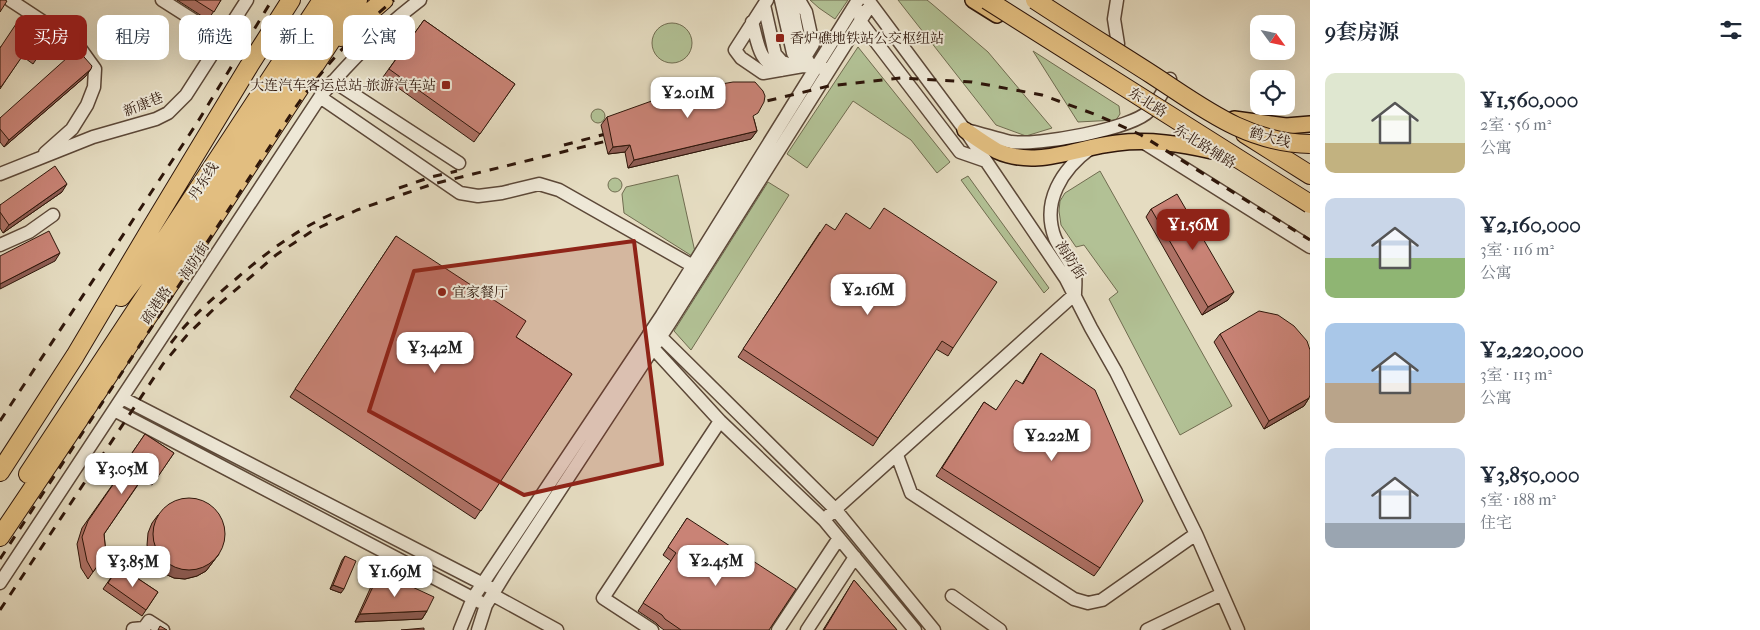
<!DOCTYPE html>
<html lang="zh">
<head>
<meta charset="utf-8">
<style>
	:root { --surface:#fff; --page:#f6f6f7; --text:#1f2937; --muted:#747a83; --accent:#8f2418 }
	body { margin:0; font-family:"IM FELL French Canon","Noto Serif SC",serif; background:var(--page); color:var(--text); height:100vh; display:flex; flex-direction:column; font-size:19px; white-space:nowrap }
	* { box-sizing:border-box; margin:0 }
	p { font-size:16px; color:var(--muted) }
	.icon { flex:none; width:28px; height:28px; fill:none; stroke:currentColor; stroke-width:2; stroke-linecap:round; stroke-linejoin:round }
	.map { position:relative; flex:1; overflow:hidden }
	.drawer { display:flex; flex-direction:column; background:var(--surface); width:450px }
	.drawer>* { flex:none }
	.top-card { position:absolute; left:15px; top:15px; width:475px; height:45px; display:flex; gap:10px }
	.needle { width:32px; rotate:123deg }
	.controls { position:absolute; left:1250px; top:15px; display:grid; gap:10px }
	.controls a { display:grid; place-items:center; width:45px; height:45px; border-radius:10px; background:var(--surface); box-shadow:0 5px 20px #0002; font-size:25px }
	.price { position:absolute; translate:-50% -42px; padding:0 11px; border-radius:10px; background:#fff; color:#222; font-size:16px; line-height:32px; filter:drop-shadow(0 1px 2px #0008) }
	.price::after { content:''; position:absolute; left:50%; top:30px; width:15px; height:11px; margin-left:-8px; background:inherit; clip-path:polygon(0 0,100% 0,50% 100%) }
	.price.current { background:var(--accent); color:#fff }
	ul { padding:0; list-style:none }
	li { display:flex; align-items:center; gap:15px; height:125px; padding:0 15px }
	li span { display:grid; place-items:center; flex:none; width:140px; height:100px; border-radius:10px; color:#555 }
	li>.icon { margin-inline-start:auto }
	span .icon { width:60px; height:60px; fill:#fffc; stroke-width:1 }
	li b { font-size:21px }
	h2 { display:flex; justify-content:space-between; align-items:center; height:60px; padding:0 15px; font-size:21px }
	.chip { padding:0 18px; border-radius:10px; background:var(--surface); box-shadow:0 5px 20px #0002; font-size:18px; line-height:45px }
	.chip.current { background:var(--accent); color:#fff }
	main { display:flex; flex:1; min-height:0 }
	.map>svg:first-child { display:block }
</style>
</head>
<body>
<main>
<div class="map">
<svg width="1310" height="630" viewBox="0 0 1310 630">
	<rect width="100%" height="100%" fill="#e5dcc1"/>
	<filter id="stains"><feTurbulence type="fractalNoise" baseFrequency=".004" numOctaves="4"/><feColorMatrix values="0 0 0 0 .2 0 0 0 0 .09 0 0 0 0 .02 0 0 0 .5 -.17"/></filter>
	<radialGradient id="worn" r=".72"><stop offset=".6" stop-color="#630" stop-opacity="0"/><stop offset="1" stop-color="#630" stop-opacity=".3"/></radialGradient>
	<!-- green -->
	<path fill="#b2c195" stroke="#706c50" d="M810,0H848L835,19L819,8Z
		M898,0H927L932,4L988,52L1052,128L1026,136L996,125Z
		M652 43a20 20 0 1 1 40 0a20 20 0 1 1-40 0Z
		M858,47L950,162L937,173L911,140L853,101L807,168L787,154Z
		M1033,51L1119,106L1120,114L1116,120L1078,122Z
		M591 116a7 7 0 1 1 14 0a7 7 0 1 1-14 0Z
		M1100,171L1232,406L1180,435L1109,299L1118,292L1084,245L1076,247L1061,225L1059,211L1060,201L1065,193Z
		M678,175L695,252L692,256L624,213L622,194L626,187Z
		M968,176L1049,288L1044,293L961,180Z
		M608 185a7 7 0 1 1 14 0a7 7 0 1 1-14 0Z
		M768,182L789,195L691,350L674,331Z"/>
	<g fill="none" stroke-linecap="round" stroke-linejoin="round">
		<defs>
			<path id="minor" d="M10,0L77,44L95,69L94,87L87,105L72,129L45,153
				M162,0L206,28
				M767,0L735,50L741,58L763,73L803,66L823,68
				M781,0L793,53L803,66
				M792,0C794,21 799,49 811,66
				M799,0L806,12L813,44L805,57
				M868,0L965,130L1066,279L1091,328L1116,372L1196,534L1238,630
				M1117,0L1114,19L1118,44
				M764,5L775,54L782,62L797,67
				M861,12L860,21L960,152L986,161
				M752,22C758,43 758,62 781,70
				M333,81L459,163
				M320,97L460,193L478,196L502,193L539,184L559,190L700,270
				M970,131C983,134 997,139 1011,142C1036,146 1132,129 1149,111C1158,103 1164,89 1170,79
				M1141,141L1310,247
				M0,174L93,137L156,119L168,113L186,95L247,0
				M0,245L29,232L53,215
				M1075,294C1075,288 1076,281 1075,275C1074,266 1059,248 1055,238C1041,202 1062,169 1091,148
				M122,398L489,587
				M114,410L480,602
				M897,455L911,493L1074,599L1088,603L1102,600L1196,534
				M829,515L1075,294
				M0,583L320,97C350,61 383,28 420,0
				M493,595L557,630
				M952,596L1000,630
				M133,629L144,628L149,621L163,630
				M460,630L473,598L662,315L858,0
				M478,630L486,605L505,574L671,321L871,4
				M652,630L603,598L720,421
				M778,630L839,538
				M807,630L855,557
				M915,630L824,520L720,421L653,348L649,334L661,337L835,509L934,630
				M1147,630L1222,594"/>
			<path id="major" d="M973,0L997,15
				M1234,119L1286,126L1310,124
				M965,130C975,137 986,145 997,151C1037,169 1077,147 1117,143C1150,139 1181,144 1212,151"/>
			<path id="highway" d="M341,37L384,0
				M1245,134L1310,175
				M121,297L166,238L322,0
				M0,472L75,356L151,228L249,66L291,0
				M28,474L340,0
				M0,537L190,254L358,0"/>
		</defs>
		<!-- minor casing -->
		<use href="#minor" stroke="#5c4838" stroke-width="15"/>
		<!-- major casing -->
		<use href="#major" stroke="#2e160a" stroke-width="18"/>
		<!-- highway casing -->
		<use href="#highway" stroke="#2e160a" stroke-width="20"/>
		<!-- minor -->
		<use href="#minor" stroke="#eee8d7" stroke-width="12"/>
		<!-- major -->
		<use href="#major" stroke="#e2be80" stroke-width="15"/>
		<!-- highway -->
		<use href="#highway" stroke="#e2be80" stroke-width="18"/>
		<!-- rail -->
		<path stroke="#2e160a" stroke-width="3" stroke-dasharray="9 9" stroke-linecap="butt" d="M750,105L829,86L901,78L972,82L1042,95L1097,115L1141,135L1310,240
			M564,145L617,131
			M399,188L431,177L457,171
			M171,343C190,318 213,298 237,278C266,253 296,230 332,214
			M0,421L197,123L272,0
			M0,559L295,108C324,67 356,31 394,0
			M0,610L163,364L188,334L217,306L276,255L312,231L357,210L433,184L619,138"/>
		<defs>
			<path id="highway-bridge" d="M987,0L1310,204
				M1035,0C1073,25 1112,49 1151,74C1202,107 1246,143 1310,144"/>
		</defs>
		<!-- highway-bridge casing -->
		<use href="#highway-bridge" stroke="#2e160a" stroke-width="20" stroke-linecap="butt"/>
		<!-- highway-bridge -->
		<use href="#highway-bridge" stroke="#e2be80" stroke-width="18"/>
	</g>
	<!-- wall -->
	<path fill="#ad7165" stroke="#2e160a" d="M177,0H221L208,20Z
		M424,20L515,84L474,142L383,77Z
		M50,39L33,64L22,56L0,89V47Z
		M86,76L4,147L0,142V118Z
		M607,117L754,119L757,131L751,139L628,168L625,152L608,154L601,125Z
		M62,192L3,233L0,228V205Z
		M1151,209L1228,300L1202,315L1146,217Z
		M820,232L953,348L948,356L936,349L873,446L738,357Z
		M396,236L516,337L572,374L475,519L290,397Z
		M1220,334L1309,398L1304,406L1264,429L1214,342Z
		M1041,353L1100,568L1094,576L936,476L984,402L996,410L1022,384Z
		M145,434L174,453L152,485L142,479L104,534L106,554L88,579L81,568L77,544L82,528L125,467L123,466Z
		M158,515L219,554L206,571L197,576L185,579L174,578L163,573L155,566L149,556L147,545L148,533L152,523Z
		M687,518L769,630H664L660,627L656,623L638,611L671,561L663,555Z
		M345,556L341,593L330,589L342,560Z
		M119,566L158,592L142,616L103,589Z
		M380,572L427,611L422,619L355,622L374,580Z
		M854,580L897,630H823Z"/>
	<!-- shaded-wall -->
	<path fill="#8d5c53" stroke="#2e160a" d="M91,69L86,76L4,147L9,140Z
		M757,131L751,139L628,168L634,160Z
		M630,145L625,152L608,154L613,147Z
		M67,184L62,192L3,233L9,225Z
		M60,253L55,261L0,289V284Z
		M1234,292L1228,300L1202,315L1208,307Z
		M1309,398L1304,406L1264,429L1269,421Z
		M219,554L206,571L197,576L185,579L174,578L163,573L169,565Z
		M333,585L344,589L341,593L330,589Z
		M427,611L422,619L355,622L360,614Z"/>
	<!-- building -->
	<path fill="#c98376" stroke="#2e160a" d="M0,0H5L7,1L0,12Z
		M195,0H221L214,12Z
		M20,18L50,39L39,56L28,48L1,87L0,86V48Z
		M424,20L515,84L480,134L389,69Z
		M77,49L92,66L91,69L9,140L0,129V118Z
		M733,82H755L763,91L765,96L764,102L758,113L753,116L757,131L634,160L630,145L613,147L607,117L660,98L699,88Z
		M55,166L67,184L9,225L0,212V205Z
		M1177,194L1234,292L1208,307L1151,209Z
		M884,208L997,282L953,348L942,341L878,438L743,349L826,224L835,230L846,213L870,229Z
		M49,231L60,253L0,284V256Z
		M396,236L526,321L516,337L572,374L481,511L295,389Z
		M1259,311L1278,315L1294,326L1307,341L1310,350V395L1309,398L1269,421L1220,334Z
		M1041,353L1095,390L1143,501L1100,568L942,468L984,402L996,410L1016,380L1023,384Z
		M145,434L174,453L157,478L147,471L104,534L106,554L93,572L87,561L82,537L88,521L130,460L128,459Z
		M153 534a36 36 0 1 1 72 0a36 36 0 1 1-72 0Z
		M687,518L796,589L769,630H681L665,619L662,615L643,603L676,553L668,547Z
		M345,556L356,561L344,589L333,585Z
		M119,566L158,592L146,610L108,583Z
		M380,572L434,597L427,611L360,614Z
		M854,580L897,630H824Z
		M160,626L167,630H158Z
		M424,628V630H401Z"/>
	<!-- marked area -->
	<path fill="#8f2418" fill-opacity="0.2" stroke="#8f2418" stroke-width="4" stroke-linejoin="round" d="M634,241L662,464L524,495L369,411L414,271Z"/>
	<!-- markers -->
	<g fill="#8f2418" stroke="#eee8d7" stroke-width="2">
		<rect x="775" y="33" width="10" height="10" rx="2.5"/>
		<rect x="441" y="80" width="10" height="10" rx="2.5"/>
		<circle cx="442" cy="292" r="5"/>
	</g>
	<g text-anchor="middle" stroke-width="4" stroke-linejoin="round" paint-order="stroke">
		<!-- poi labels -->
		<g font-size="14" fill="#2e160a" stroke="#eee8d7" text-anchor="start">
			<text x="790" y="43">香炉礁地铁站公交枢纽站</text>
			<text x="436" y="90" text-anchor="end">大连汽车客运总站-旅游汽车站</text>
			<text x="452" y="297">宜家餐厅</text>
		</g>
		<!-- street labels -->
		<g font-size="14" fill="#2e160a" stroke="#eee8d7">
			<text transform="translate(1148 102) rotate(32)" y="5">东北路</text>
			<text transform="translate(143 104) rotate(-22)" y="5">新康巷</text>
			<text transform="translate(1270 137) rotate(15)" y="5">鹤大线</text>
			<text transform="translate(1205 146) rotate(32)" y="5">东北路辅路</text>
			<text transform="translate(203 181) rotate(-57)" y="5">丹东线</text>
			<text transform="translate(1071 260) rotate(57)" y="5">海防街</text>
			<text transform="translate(194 261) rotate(-57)" y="5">海防街</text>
			<text transform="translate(156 305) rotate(-56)" y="5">疏港路</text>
		</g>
	</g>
	<rect width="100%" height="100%" filter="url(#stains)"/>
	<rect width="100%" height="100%" fill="url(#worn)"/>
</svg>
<div class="controls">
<a><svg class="needle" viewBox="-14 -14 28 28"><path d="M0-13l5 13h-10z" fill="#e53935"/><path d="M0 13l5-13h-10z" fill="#747a83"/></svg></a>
<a><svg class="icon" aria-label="locate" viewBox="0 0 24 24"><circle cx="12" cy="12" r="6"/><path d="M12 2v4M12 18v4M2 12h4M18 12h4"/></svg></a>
</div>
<b class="price" style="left:688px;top:119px">¥2.01M</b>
<b class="price current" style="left:1193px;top:251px">¥1.56M</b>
<b class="price" style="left:868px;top:316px">¥2.16M</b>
<b class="price" style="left:435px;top:374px">¥3.42M</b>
<b class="price" style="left:1052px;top:462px">¥2.22M</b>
<b class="price" style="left:122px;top:495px">¥3.05M</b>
<b class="price" style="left:716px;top:587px">¥2.45M</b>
<b class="price" style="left:133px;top:588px">¥3.85M</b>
<b class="price" style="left:395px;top:598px">¥1.69M</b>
<div class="top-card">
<a class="chip current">买房</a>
<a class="chip">租房</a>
<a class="chip">筛选</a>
<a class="chip">新上</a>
<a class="chip">公寓</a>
</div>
</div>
<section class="drawer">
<h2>9套房源<svg class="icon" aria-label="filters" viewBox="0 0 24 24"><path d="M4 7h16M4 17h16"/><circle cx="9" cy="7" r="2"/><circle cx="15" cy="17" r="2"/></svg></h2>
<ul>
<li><span style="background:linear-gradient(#dfe7d0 70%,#c2b280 0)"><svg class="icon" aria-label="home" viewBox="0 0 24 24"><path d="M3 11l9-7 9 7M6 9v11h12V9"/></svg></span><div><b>¥1,560,000</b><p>2室 · 56 m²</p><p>公寓</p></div></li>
<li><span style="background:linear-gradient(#c9d6e8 60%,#8fb573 0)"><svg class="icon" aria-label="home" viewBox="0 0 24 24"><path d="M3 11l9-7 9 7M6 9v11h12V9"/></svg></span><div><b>¥2,160,000</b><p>3室 · 116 m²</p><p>公寓</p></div></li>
<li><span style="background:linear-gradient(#a9c7e8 60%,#b9a48a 0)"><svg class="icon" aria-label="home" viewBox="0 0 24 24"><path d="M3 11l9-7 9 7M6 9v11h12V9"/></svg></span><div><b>¥2,220,000</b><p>3室 · 113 m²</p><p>公寓</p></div></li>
<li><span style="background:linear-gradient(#c9d6e8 75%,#9aa5b1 0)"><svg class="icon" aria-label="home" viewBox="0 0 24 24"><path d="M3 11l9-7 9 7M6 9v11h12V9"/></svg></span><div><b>¥3,850,000</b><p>5室 · 188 m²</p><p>住宅</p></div></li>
</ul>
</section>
</main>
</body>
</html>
